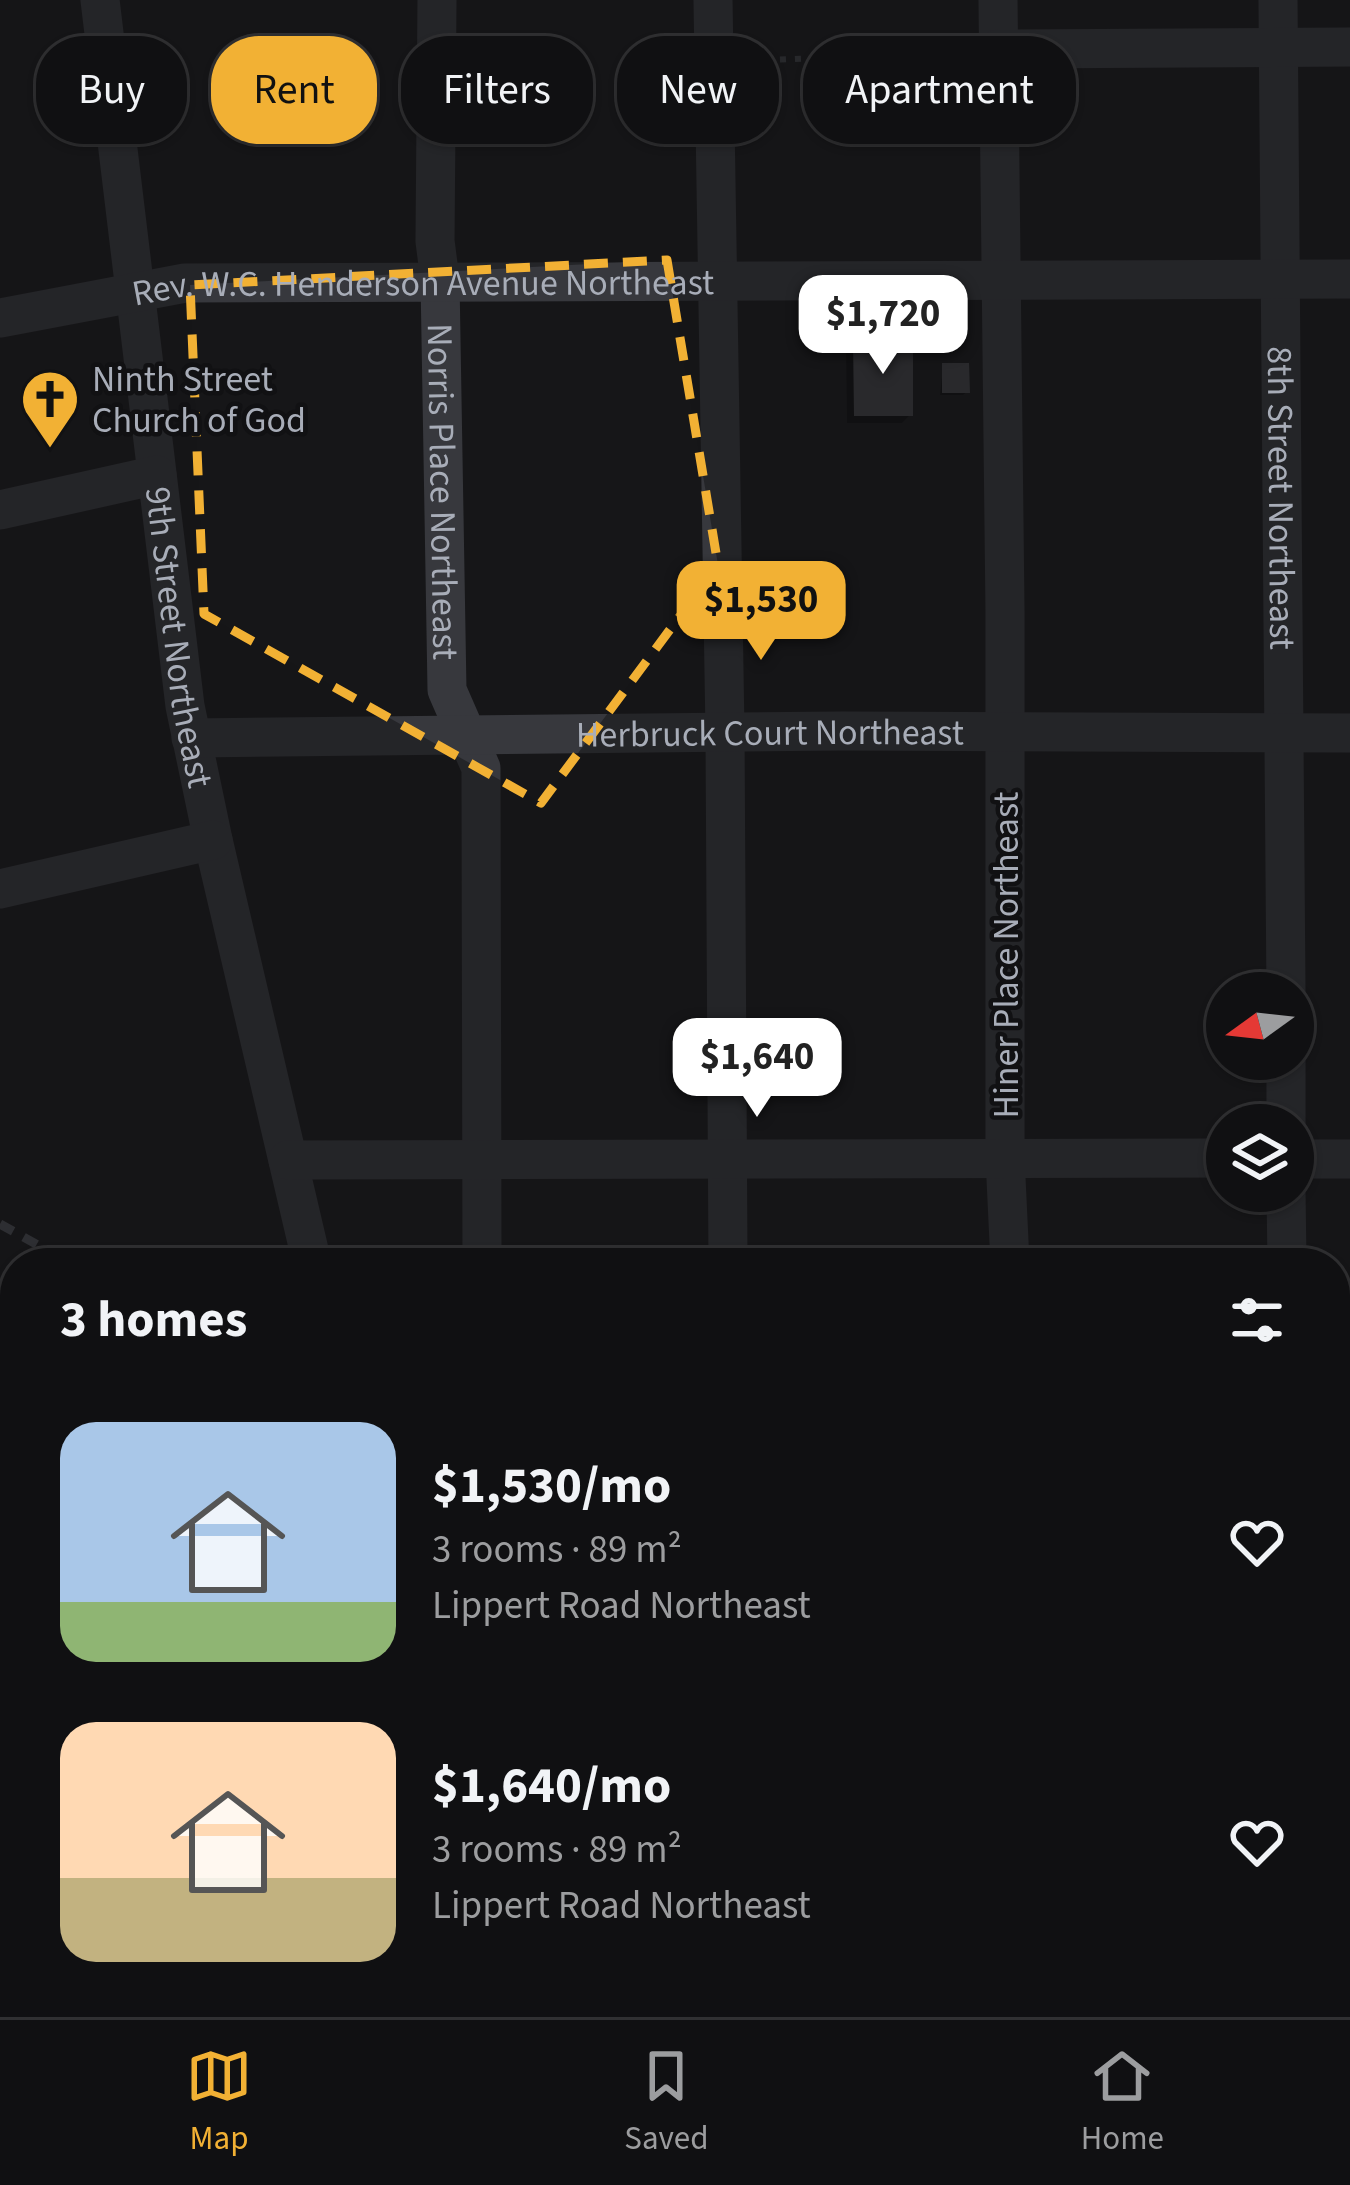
<!DOCTYPE html>
<html lang="en">
<head>
<meta charset="utf-8">
<style>
	:root { --surface:#101012; --page:#1e1e20; --text:#f1f3f6; --muted:#9c9d9f; --line:#303032; --accent:#f2b134 }
	body { margin:0; font-family:"Source Sans 3",sans-serif; background:var(--page); color:var(--text); height:100vh; display:flex; flex-direction:column; font-size:45px; white-space:nowrap }
	* { box-sizing:border-box; margin:0 }
	p { font-size:39px; color:var(--muted) }
	.icon { flex:none; width:66px; height:66px; fill:none; stroke:currentColor; stroke-width:2; stroke-linecap:round; stroke-linejoin:round }
	.map { position:relative; flex:1; overflow:hidden }
	.details { position:absolute; left:0px; top:1248px; width:1350px; height:771px; display:flex; flex-direction:column; background:var(--surface); border-radius:48px 48px 0 0; box-shadow:0 3px 9px #0004,0 0 0 3px var(--line) }
	.details>* { flex:none }
	.guide { position:absolute; left:36px; top:36px; width:1278px; height:108px; display:flex; gap:24px }
	.needle { width:78px; rotate:255deg }
	.tools { position:absolute; left:1206px; top:972px; display:grid; gap:24px }
	.tools a { display:grid; place-items:center; width:108px; height:108px; border-radius:50%; background:var(--surface); box-shadow:0 3px 9px #0004,0 0 0 3px var(--line); font-size:60px }
	.price { position:absolute; translate:-50% -102px; padding:0 27px; border-radius:24px; background:#fff; color:#222; font-size:39px; line-height:78px; filter:drop-shadow(0 3px 6px #0008) }
	.price::after { content:''; position:absolute; left:50%; top:72px; width:36px; height:27px; margin-left:-18px; background:inherit; clip-path:polygon(0 0,100% 0,50% 100%) }
	.price.active { background:var(--accent); color:#111 }
	ul { padding:0; list-style:none }
	li { display:flex; align-items:center; gap:36px; height:300px; padding:0 60px }
	li span { display:grid; place-items:center; flex:none; width:336px; height:240px; border-radius:36px; color:#555 }
	li>.icon { margin-inline-start:auto }
	span .icon { width:144px; height:144px; fill:#fffc; stroke-width:1 }
	li b { font-size:51px }
	h2 { display:flex; justify-content:space-between; align-items:center; height:144px; padding:0 60px; font-size:51px }
	.pill { padding:0 42px; border-radius:48px; background:var(--surface); box-shadow:0 3px 9px #0004,0 0 0 3px var(--line); font-size:42px; line-height:108px }
	.pill.active { background:var(--accent); color:#111 }
	.dock { display:flex; justify-content:space-around; align-items:center; height:168px; border-top:3px solid var(--line); background:var(--surface); font-size:33px; color:var(--muted) }
	.dock a { display:grid; justify-items:center; gap:6px }
	.dock .active { color:var(--accent) }
	.map>svg:first-child { display:block }
</style>
</head>
<body>
<div class="map">
<svg width="1350" height="2017" viewBox="0 0 1350 2017">
	<rect width="100%" height="100%" fill="#161618"/>
	<!-- shadow -->
	<path fill="#0007" d="M854,342L910,415L902,423H847L846,350Z
		M943,366L967,392L963,395H940Z"/>
	<!-- building -->
	<path fill="#404145" d="M853,339H913V416H854Z
		M942,363H969L970,393H942Z"/>
	<g fill="none" stroke-linecap="round" stroke-linejoin="round">
		<!-- path -->
		<path stroke="#3d3f44" stroke-width="6" stroke-dasharray="6 9" stroke-linecap="butt" d="M750,61L965,51"/>
		<!-- minor -->
		<g stroke="#37383d" stroke-width="39">
			<path id="s1" d="M100,0L185,706L213,840L312,1263"/>
			<path id="s2" d="M437,0L435,241L440,280L447,690L481,768L482,1263"/>
			<path d="M713,0L725,732L728,1263"/>
			<path d="M998,0L1005,611V1157L1010,1263"/>
			<path id="s3" d="M1278,0L1286,993"/>
			<path d="M998,49L1350,47"/>
			<path id="s4" d="M0,318L185,283L1350,279"/>
			<path d="M0,510L157,475"/>
			<path id="s5" d="M191,738L843,731L1350,733"/>
			<path d="M0,889L213,840"/>
			<path d="M1286,1059V1125"/>
			<path d="M1293,1159H1350"/>
			<path d="M288,1160L1227,1158"/>
			<path d="M1286,1191L1287,1263"/>
			<path d="M1335,1406H1350"/>
			<path d="M1335,1686H1350"/>
			<path d="M0,1807L15,1803"/>
			<path d="M486,2004L489,2017"/>
			<path d="M1289,2017L1290,2004"/>
		</g>
		<!-- rail -->
		<path stroke="#4a4c52" stroke-width="9" stroke-dasharray="15 12" stroke-linecap="butt" d="M0,1224L70,1263
			M1335,1922L1350,1929"/>
	</g>
	<!-- marked area -->
	<path d="M0 0H1350V2017H0ZM667,260L718,565L541,803L204,614L190,285Z" fill="#161618" fill-opacity=".55" fill-rule="evenodd"/>
	<path fill="none" stroke="#f2b134" stroke-width="9" stroke-dasharray="24 15" stroke-linejoin="round" d="M667,260L718,565L541,803L204,614L190,285Z"/>
	<!-- icons -->
	<defs>
		<symbol id="church-pin" viewBox="-11 -11 22 30"><path d="M0 17L-7.5 6A9.5 9.5 0 1 1 7.5 6Z" fill="#f2b134" stroke="#111113"/><path d="M-1.2-6h2.4v3.5h3.3v2.4h-3.3V6h-2.4V-.1h-3.3v-2.4h3.3Z" fill="#111"/></symbol>
	</defs>
	<g fill-rule="evenodd">
		<use href="#church-pin" x="17" y="366" width="66" height="90"/>
	</g>
	<g text-anchor="middle" stroke-width="9" stroke-linejoin="round" paint-order="stroke">
		<!-- street labels -->
		<g font-size="36" fill="#a8adb8" stroke="#111113">
			<text dy="13" stroke="none"><textPath href="#s4" startOffset="426">Rev. W.C. Henderson Avenue Northeast</textPath></text>
			<text dy="13" stroke="none"><textPath href="#s2" startOffset="492">Norris Place Northeast</textPath></text>
			<text dy="13" stroke="none"><textPath href="#s3" startOffset="498">8th Street Northeast</textPath></text>
			<text dy="13" stroke="none"><textPath href="#s1" startOffset="642">9th Street Northeast</textPath></text>
			<text dy="13" stroke="none"><textPath href="#s5" startOffset="579">Herbruck Court Northeast</textPath></text>
			<text transform="translate(1005 955) rotate(-90)" y="13">Hiner Place Northeast</text>
		</g>
		<!-- poi labels -->
		<g font-size="36" fill="#a8adb8" stroke="#111113" text-anchor="start">
			<text x="92" y="391">Ninth Street<tspan x="92" dy="41">Church of God</tspan></text>
		</g>
	</g>
</svg>
<div class="tools">
<a><svg class="needle" viewBox="-14 -14 28 28"><path d="M0-13l5 13h-10z" fill="#e53935"/><path d="M0 13l5-13h-10z" fill="#9c9d9f"/></svg></a>
<a><svg class="icon" aria-label="layers" viewBox="0 0 24 24"><path d="M12 4l9 5-9 5-9-5zM3 14l9 5 9-5"/></svg></a>
</div>
<b class="price" style="left:883px;top:377px">$1,720</b>
<b class="price active" style="left:761px;top:663px">$1,530</b>
<b class="price" style="left:757px;top:1120px">$1,640</b>
<div class="guide">
<a class="pill">Buy</a>
<a class="pill active">Rent</a>
<a class="pill">Filters</a>
<a class="pill">New</a>
<a class="pill">Apartment</a>
</div>
<section class="details">
<h2>3 homes<svg class="icon" aria-label="filters" viewBox="0 0 24 24"><path d="M4 7h16M4 17h16"/><circle cx="9" cy="7" r="2"/><circle cx="15" cy="17" r="2"/></svg></h2>
<ul>
<li><span style="background:linear-gradient(#a9c7e8 75%,#8fb573 0)"><svg class="icon" aria-label="home" viewBox="0 0 24 24"><path d="M3 11l9-7 9 7M6 9v11h12V9"/></svg></span><div><b>$1,530/mo</b><p>3 rooms · 89 m²</p><p>Lippert Road Northeast</p></div><svg class="icon" aria-label="heart" viewBox="0 0 24 24"><path d="M12 20l-8-8c-3-5 5-10 8-4 3-6 11-1 8 4z"/></svg></li>
<li><span style="background:linear-gradient(#ffd9b3 65%,#c2b280 0)"><svg class="icon" aria-label="home" viewBox="0 0 24 24"><path d="M3 11l9-7 9 7M6 9v11h12V9"/></svg></span><div><b>$1,640/mo</b><p>3 rooms · 89 m²</p><p>Lippert Road Northeast</p></div><svg class="icon" aria-label="heart" viewBox="0 0 24 24"><path d="M12 20l-8-8c-3-5 5-10 8-4 3-6 11-1 8 4z"/></svg></li>
</ul>
</section>
</div>
<nav class="dock">
<a class="active"><svg class="icon" aria-label="map" viewBox="0 0 24 24"><path d="M3 6l6-2 6 2 6-2v14l-6 2-6-2-6 2zM9 4v14M15 6v14"/></svg>Map</a>
<a><svg class="icon" aria-label="saved" viewBox="0 0 24 24"><path d="M7 4h10v16l-5-4-5 4z"/></svg>Saved</a>
<a><svg class="icon" aria-label="home" viewBox="0 0 24 24"><path d="M3 11l9-7 9 7M6 9v11h12V9"/></svg>Home</a>
</nav>
</body>
</html>
